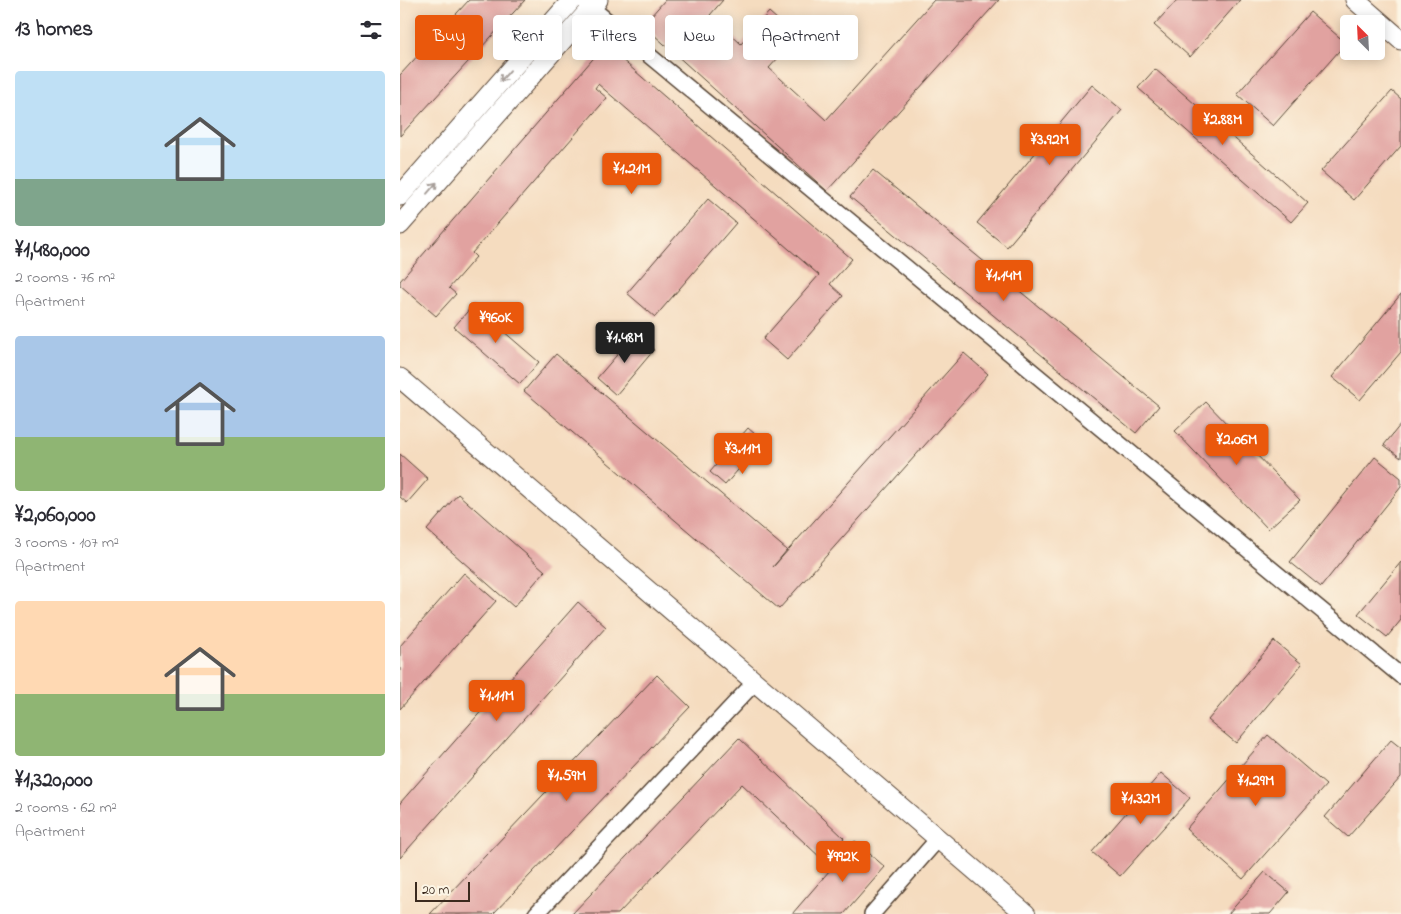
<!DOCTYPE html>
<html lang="en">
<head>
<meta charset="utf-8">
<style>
	:root { --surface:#fff; --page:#f2f2f3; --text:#2b2b33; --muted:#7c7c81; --accent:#ea580c }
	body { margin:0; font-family:"Indie Flower",sans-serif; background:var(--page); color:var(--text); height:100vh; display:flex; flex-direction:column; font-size:19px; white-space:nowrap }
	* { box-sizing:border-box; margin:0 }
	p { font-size:16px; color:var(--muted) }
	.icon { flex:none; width:28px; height:28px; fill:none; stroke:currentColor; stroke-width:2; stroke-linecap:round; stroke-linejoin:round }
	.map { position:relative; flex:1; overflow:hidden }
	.drawer { display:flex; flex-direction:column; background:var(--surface); width:400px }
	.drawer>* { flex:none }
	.guide { position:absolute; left:15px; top:15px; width:475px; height:45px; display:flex; gap:10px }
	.needle { width:32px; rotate:336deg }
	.controls { position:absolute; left:940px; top:15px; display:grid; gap:10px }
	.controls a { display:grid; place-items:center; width:45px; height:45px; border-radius:5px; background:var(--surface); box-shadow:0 2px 12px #0003; font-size:25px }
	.scale { position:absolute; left:15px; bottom:12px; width:55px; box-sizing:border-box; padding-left:5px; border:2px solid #3b2a1e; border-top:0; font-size:14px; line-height:18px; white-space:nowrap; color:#3b2a1e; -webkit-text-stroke:4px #fcf5e5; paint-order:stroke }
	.price { position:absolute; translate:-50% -42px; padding:0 11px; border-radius:5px; background:var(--accent); color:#fff; font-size:16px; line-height:32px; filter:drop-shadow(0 1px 2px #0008) }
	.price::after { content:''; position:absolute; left:50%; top:30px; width:15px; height:11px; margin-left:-8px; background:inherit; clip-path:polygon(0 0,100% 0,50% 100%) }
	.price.on { background:#222; color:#fff }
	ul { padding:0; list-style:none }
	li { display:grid; align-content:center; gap:10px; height:265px; padding:0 15px }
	li span { display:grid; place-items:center; height:155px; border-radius:5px; color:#555 }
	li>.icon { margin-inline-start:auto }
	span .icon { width:90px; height:90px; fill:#fffc; stroke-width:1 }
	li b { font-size:21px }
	h2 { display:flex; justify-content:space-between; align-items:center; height:60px; padding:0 15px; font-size:21px }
	.pill { padding:0 18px; border-radius:5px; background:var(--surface); box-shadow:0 2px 12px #0003; font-size:18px; line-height:45px }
	.pill.on { background:var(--accent); color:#fff }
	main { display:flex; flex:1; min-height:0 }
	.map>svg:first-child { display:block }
</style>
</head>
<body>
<main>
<section class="drawer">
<h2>13 homes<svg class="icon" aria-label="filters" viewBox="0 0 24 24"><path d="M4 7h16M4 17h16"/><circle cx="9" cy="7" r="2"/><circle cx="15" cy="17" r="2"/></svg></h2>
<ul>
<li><span style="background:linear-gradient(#bfe0f5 70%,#7fa58c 0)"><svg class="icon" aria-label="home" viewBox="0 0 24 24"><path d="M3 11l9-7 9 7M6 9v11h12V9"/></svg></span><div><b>¥1,480,000</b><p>2 rooms · 76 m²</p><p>Apartment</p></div></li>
<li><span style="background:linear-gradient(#a9c7e8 65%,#8fb573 0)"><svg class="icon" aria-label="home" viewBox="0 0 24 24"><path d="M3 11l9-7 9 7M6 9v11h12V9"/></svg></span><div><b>¥2,060,000</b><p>3 rooms · 107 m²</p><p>Apartment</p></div></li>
<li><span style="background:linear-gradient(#ffd9b3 60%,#8fb573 0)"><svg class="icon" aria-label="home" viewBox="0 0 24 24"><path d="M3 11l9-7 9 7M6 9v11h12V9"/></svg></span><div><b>¥1,320,000</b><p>2 rooms · 62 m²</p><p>Apartment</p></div></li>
</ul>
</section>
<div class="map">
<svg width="1001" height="914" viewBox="0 0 1001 914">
	<rect width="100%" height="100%" fill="#fcf5e5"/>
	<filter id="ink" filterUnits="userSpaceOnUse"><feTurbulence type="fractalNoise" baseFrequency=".02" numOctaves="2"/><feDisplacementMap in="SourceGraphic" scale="10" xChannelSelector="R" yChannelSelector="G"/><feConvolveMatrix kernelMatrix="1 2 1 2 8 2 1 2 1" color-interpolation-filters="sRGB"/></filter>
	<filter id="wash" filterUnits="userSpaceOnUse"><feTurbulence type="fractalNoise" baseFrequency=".0096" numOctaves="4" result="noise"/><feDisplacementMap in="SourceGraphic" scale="20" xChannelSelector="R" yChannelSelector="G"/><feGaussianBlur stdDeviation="1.12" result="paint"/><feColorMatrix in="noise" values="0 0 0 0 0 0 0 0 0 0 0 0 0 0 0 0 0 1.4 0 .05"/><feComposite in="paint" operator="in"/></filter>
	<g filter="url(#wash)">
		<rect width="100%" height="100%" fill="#f5dcbf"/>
		<g id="blocks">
			<!-- building -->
			<path fill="#e1a2a0" d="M69,0H125L0,136V75Z
				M265,0H323L310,15L341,44L369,12L397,37L369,68L426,120L534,0H599L427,191L243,25Z
				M777,0H840L790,57L754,25Z
				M910,12L946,43L873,126L837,94Z
				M205,45L452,259L430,284L443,296L387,360L363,339L419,275L198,84L195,88L207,98L72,253L76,257L49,288L56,294L36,316L0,285V281Z
				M755,69L908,203L891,222L738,88Z
				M692,85L722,110L607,247L577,223Z
				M992,91L1001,99V146L954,200L921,171Z
				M473,170L759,406L736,433L450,197Z
				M308,199L336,223L255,317L227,293Z
				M1001,294V352L960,400L932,377Z
				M73,305L139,362L120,384L54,327Z
				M235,334L254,350L216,395L197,378Z
				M564,353L588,374L379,609L124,391L156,354L387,550L373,567Z
				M806,402L900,500L868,529L775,431Z
				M1001,424V458L984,445Z
				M348,428L363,441L325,485L310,472Z
				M0,454L28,479L7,503L0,497Z
				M975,457L1001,478V487L921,587L890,562Z
				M58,494L145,571L114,607L27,530Z
				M1001,562V620L987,637L958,614Z
				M64,573L96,601L0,709V646Z
				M178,602L206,627L0,858V803Z
				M874,641L902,664L836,743L808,720Z
				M257,675L290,707L93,914H30Z
				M868,735L926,785L843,879L786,829Z
				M339,738L444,838L423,860L342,784L218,914H172Z
				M991,740L1001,748V777L948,837L925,817Z
				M761,773L790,798L720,876L692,852Z
				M455,841L485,867L444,914H392Z
				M865,872L889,892L870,914H828Z"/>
		</g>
	</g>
	<g filter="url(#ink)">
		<use href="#blocks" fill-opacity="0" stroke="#574536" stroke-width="1"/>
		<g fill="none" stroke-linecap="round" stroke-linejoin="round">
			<defs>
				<path id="minor" d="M182,0L1001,676
					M136,914L355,682
					M472,914L538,839"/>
				<path id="tertiary" d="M955,0L1001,40
					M0,196L172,0
					M0,225L198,0
					M0,378L626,914"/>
			</defs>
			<!-- minor casing -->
			<use href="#minor" stroke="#574536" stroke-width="18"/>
			<!-- tertiary casing -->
			<use href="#tertiary" stroke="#574536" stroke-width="21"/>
			<!-- minor -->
			<use href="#minor" stroke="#fff" stroke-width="15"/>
			<!-- tertiary -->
			<use href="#tertiary" stroke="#fff" stroke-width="19"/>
		</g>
		<!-- one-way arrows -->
		<defs><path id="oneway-shaft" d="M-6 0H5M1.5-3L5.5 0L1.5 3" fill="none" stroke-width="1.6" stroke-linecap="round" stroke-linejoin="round" transform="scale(1.25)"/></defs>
		<g stroke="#a79f9a">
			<use href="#oneway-shaft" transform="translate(105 76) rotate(131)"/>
			<use href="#oneway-shaft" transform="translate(32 188) rotate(-49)"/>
		</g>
	</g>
</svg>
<div class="controls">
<a><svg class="needle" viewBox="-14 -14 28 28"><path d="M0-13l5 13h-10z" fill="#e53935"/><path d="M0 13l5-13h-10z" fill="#7c7c81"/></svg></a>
</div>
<div class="scale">20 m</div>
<b class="price" style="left:823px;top:146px">¥2.88M</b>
<b class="price" style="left:650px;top:166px">¥3.92M</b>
<b class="price" style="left:232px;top:195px">¥1.21M</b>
<b class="price" style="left:604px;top:302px">¥1.14M</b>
<b class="price" style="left:96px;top:344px">¥960K</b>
<b class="price on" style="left:225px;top:364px">¥1.48M</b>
<b class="price" style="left:837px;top:466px">¥2.06M</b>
<b class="price" style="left:343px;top:475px">¥3.11M</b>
<b class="price" style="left:97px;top:722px">¥1.11M</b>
<b class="price" style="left:167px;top:802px">¥1.59M</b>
<b class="price" style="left:856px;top:807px">¥1.29M</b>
<b class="price" style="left:741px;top:825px">¥1.32M</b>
<b class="price" style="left:443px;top:883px">¥992K</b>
<div class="guide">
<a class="pill on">Buy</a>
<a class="pill">Rent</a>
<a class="pill">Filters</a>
<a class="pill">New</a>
<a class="pill">Apartment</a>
</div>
</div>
</main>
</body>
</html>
